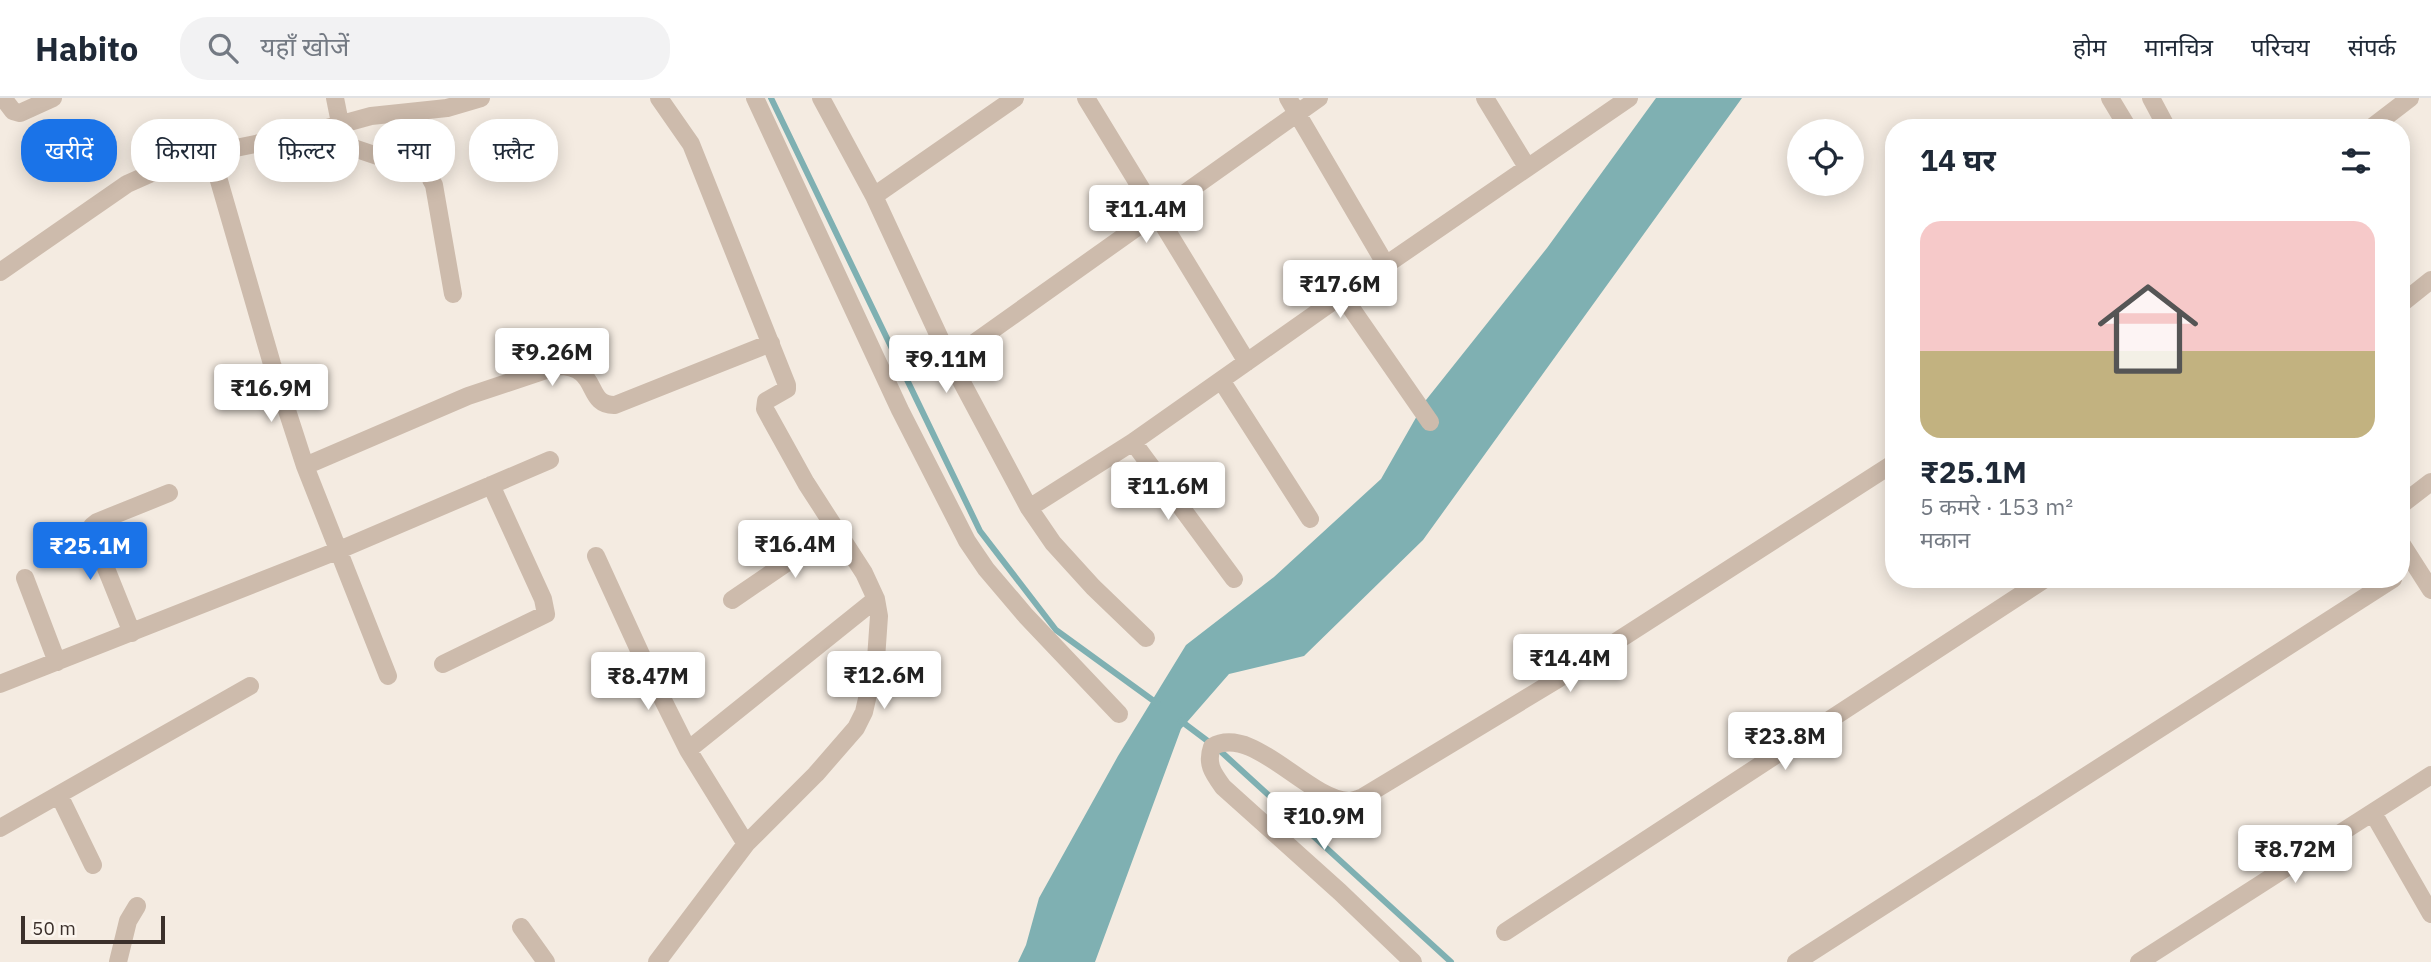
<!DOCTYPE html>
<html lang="hi">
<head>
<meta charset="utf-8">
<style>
	:root { --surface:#fff; --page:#f2f2f3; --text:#1f2937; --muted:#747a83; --line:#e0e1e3; --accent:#1a73e8 }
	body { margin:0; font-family:"IBM Plex Sans","Noto Sans Devanagari",sans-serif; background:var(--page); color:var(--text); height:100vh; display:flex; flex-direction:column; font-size:26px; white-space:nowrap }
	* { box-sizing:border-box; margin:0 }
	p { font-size:23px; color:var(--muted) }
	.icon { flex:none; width:38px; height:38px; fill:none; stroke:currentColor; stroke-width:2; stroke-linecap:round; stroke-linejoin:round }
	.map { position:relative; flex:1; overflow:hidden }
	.details { position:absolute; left:1885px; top:21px; width:525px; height:469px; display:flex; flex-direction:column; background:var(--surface); border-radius:28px; box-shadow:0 4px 18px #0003 }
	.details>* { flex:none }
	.hud { position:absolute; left:21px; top:21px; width:665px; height:63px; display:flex; gap:14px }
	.controls { position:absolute; left:1787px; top:21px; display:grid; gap:14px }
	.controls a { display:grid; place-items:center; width:77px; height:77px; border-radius:50%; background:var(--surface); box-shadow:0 4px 18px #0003; font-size:35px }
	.scale { position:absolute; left:21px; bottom:18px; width:144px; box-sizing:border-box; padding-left:7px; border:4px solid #3b302b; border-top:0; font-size:19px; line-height:24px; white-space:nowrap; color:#3b302b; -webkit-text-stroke:5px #fbf5ee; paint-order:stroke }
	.price { position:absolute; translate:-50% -60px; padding:0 16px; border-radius:7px; background:#fff; color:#222; font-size:23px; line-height:46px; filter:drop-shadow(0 2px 4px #0008) }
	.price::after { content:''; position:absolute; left:50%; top:42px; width:21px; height:16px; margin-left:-10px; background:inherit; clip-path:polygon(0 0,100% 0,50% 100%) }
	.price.current { background:var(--accent); color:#fff }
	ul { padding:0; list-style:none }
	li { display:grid; align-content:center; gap:14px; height:371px; padding:0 35px }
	li span { display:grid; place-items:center; height:217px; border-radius:21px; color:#555 }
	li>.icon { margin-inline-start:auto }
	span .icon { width:126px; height:126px; fill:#fffc; stroke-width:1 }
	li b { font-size:30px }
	h2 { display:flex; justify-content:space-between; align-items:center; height:84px; padding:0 35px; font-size:30px }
	.tag { padding:0 24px; border-radius:28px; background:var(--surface); box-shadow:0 4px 18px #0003; font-size:24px; line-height:63px }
	.tag.current { background:var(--accent); color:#fff }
	header { display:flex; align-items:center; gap:42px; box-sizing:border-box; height:98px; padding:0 35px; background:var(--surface); border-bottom:2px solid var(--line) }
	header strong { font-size:33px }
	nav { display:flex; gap:38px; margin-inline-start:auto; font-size:24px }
	.search { width:490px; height:63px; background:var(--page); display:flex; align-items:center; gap:18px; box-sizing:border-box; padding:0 24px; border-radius:28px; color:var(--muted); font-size:26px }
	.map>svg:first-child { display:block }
</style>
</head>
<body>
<header>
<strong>Habito</strong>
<div class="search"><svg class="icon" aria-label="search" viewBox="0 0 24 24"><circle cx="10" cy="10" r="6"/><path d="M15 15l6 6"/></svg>यहाँ खोजें</div>
<nav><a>होम</a><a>मानचित्र</a><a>परिचय</a><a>संपर्क</a></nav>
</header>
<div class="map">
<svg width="2431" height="864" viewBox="0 0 2431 864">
	<rect width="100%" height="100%" fill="#f4ebe1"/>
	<!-- water -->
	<path fill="#7fb0b2" d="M1656,0H1742L1423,442L1304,558L1229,576L1181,631L1095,864H1018L1026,847L1039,800L1118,658L1186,547L1274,479L1381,381L1426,302L1547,150Z"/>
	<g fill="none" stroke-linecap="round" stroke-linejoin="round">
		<!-- stream -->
		<path stroke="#7fb0b2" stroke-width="6" d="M771,0L980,433L1056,532L1158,606
			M1181,623L1217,650L1451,864"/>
		<!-- street -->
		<path stroke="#cdbbac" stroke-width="18" d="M3,0L13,13L20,15L53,0
			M335,0L340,25
			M755,0L900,312L967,443L986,471L1026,518L1119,616
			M821,0L874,98L950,262L1029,410L1053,445L1093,489L1146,540
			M1086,0L1247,264
			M1288,0L1386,167
			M1485,0L1527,69
			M2110,0L2128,30
			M2151,0L2167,30
			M2371,30L2410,0
			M309,35L422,73L429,78L434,87L453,196
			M211,55L272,266L305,368L388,578
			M874,98L1015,0
			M0,174L127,86L172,66L211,55L309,35L371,18L447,10L481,0
			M1342,197L1430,324
			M2401,206L2431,182
			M950,262L1319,0
			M1221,282L1310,421
			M1133,344L1234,481
			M305,368L468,298L558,268C601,268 584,308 615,307L771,245
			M2401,407L2431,384
			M1029,410L1133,344L1342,197L1629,0
			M2401,445L2431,492
			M596,458L649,574L688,652L746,746
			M25,480L57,564
			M732,502L836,431
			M132,535L91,433L92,428L97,424L169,395
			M443,566L546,516L543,501L491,387
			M0,586L337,453L550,362
			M688,652L876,501
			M59,697L93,767
			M2373,715L2431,816
			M0,730L250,588
			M521,829L546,864
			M1505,834L2045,481
			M118,864L128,823L137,808
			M657,864L746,746L816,676L856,630L864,614L876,561L879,518L876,501L864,475L806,385L765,311L766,303L787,291V287L691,46L659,0
			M1413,864L1340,794L1223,689C1213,675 1206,666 1212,649C1252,625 1307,701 1348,703C1353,703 1358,701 1363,699L1558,581L1894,365
			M1796,864L2393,481
			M2139,864L2431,677"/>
	</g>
</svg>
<div class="controls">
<a><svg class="icon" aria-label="locate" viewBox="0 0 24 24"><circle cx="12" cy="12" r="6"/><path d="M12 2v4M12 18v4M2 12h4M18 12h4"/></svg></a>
</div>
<div class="scale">50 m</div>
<b class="price" style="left:1146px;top:147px">₹11.4M</b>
<b class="price" style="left:1340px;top:222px">₹17.6M</b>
<b class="price" style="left:552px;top:290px">₹9.26M</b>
<b class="price" style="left:946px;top:297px">₹9.11M</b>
<b class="price" style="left:271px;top:326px">₹16.9M</b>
<b class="price" style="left:1168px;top:424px">₹11.6M</b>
<b class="price" style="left:795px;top:482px">₹16.4M</b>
<b class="price current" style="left:90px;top:484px">₹25.1M</b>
<b class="price" style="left:1570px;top:596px">₹14.4M</b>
<b class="price" style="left:884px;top:613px">₹12.6M</b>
<b class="price" style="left:648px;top:614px">₹8.47M</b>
<b class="price" style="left:1785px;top:674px">₹23.8M</b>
<b class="price" style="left:1324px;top:754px">₹10.9M</b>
<b class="price" style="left:2295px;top:787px">₹8.72M</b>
<div class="hud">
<a class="tag current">खरीदें</a>
<a class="tag">किराया</a>
<a class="tag">फ़िल्टर</a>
<a class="tag">नया</a>
<a class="tag">फ़्लैट</a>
</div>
<section class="details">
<h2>14 घर<svg class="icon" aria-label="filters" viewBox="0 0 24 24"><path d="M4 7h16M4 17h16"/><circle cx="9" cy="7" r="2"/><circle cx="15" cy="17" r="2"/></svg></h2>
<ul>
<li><span style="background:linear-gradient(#f6c9c9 60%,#c2b280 0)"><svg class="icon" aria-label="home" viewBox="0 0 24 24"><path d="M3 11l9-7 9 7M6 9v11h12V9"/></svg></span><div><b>₹25.1M</b><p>5 कमरे · 153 m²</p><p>मकान</p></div></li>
</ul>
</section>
</div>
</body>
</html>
